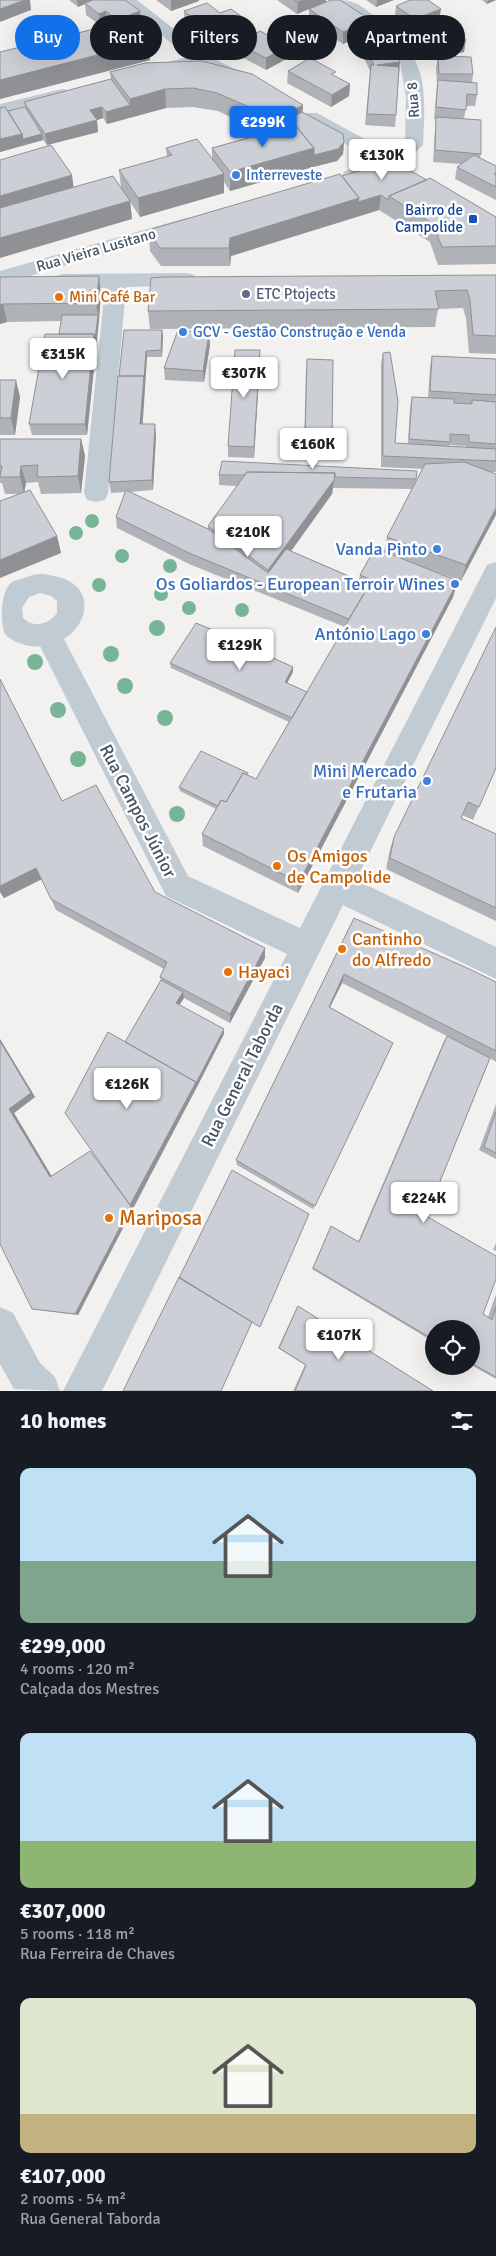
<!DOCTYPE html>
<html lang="en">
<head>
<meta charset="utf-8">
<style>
	:root { --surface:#171b24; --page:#242831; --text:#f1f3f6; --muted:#9ea1a6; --accent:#1270eb }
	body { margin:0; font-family:Signika,sans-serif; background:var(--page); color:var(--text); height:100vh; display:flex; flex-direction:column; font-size:19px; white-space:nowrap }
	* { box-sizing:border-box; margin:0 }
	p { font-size:16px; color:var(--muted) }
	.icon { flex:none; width:28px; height:28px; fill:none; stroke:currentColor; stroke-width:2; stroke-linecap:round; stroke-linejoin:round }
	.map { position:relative; height:1391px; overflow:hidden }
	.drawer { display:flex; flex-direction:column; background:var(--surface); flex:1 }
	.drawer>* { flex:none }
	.banner { position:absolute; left:15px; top:15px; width:466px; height:45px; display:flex; gap:10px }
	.fabs { position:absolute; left:425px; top:1320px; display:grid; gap:10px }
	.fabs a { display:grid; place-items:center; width:55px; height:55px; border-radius:50%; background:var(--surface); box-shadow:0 5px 20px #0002; font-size:25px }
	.price { position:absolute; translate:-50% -42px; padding:0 11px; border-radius:5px; background:#fff; color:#222; font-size:16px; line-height:32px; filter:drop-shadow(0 1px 2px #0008) }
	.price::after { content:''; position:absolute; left:50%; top:30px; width:15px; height:11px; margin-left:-8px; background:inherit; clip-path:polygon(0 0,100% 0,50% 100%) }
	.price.current { background:var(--accent); color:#fff }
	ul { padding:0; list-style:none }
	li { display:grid; align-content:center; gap:10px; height:265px; padding:0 20px }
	li span { display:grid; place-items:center; height:155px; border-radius:10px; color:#555 }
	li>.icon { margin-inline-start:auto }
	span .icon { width:90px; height:90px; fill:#fffc; stroke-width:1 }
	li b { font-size:21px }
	h2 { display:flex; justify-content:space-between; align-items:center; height:60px; padding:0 20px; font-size:21px }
	.chip { padding:0 18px; border-radius:22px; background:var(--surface); box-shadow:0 5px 20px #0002; font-size:18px; line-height:45px }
	.chip.current { background:var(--accent); color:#fff }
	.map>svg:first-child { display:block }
</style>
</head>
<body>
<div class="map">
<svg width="496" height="1391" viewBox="0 0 496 1391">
	<rect width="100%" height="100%" fill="#f3f0f0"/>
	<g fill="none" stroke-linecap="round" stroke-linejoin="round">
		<!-- minor -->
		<path fill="#c1cbd3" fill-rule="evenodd" d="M119,0H137L207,55L248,76L251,80L248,84H236L199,65L154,76L148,75L145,71L148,67L188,57Z
			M333,0C357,0 358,4 377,18C428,56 426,86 423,145L406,161L412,167L409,171C401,173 396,169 389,169C374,171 361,183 345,179L342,175L345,171L377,161L303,121L301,117L303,113H317L392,154L405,143L406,98L400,62L385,42Z
			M62,89L68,90L71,94L68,98L0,116V104Z
			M186,218L193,220L196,224L193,228L0,285V271Z
			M187,273L194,275L198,280L194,285L126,287L108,493L105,500L96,502L87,500L84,493L105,288H63L56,286L52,281L56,276L63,274Z
			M496,562V598L356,880L496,947V979L343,905L102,1391H63L287,954L166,896L40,646C30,648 11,642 5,634C0,622 0,591 12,582C16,580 22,579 27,577C35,574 40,573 49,575C59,577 69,579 77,587C93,604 81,629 64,639L188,876L300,928L487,565ZM40,593L51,596L57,601V613C49,624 34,629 23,618L22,608L29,597Z
			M0,1307L13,1313L40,1363L55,1377L60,1391L14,1389L0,1364Z"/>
	</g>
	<!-- trees -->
	<g fill="#78b596">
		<circle cx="92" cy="521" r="7"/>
		<circle cx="76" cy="533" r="7"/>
		<circle cx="122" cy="556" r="7"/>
		<circle cx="170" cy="566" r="7"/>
		<circle cx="99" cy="585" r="7"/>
		<circle cx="161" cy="594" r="7"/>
		<circle cx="189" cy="608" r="7"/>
		<circle cx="242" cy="610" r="7"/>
		<circle cx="157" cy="628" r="8"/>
		<circle cx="111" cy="654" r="8"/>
		<circle cx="35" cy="662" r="8"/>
		<circle cx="125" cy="686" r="8"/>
		<circle cx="58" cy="710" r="8"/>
		<circle cx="165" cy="718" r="8"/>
		<circle cx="78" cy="759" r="8"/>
		<circle cx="177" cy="814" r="8"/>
	</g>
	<!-- wall -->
	<path fill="#afb2b7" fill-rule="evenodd" d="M69,0H125L140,11L141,23L135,25L150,60L0,99V52L110,25L107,23L100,25L86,15L85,4L78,7Z
		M156,0H199V1L171,11Z
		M277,0H326V2L297,14Z
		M366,0H394L376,7Z
		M482,0H496L487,4Z
		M396,6L439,20L414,30L395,17Z
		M309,9L370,32L343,44L309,21Z
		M184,11L220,13L252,24L251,36L218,48L185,23Z
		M423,29L464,52L438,56L473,74L472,83L477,95L475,106H466L464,119L481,154L480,158L496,166V200L455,179L457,167L461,164L433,162L435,129L436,119H434L437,84L436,68L438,56L434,57L421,41Z
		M361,37L399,73L395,127L365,125L370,71L360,49Z
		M238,44L288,46V58L266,70L238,55Z
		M288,71L335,77L350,84L349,96L331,107L287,83Z
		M110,72L303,105L302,112L344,142L343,154L337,161L313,167L230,191L224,182V193L140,217L130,202L132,219L74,187H121L119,170L167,157L166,148L212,159V148L262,134L247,125L218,111L193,107L166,108L107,124L103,118L97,120L98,132L47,145L43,140L0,152V108L8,111L25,107L24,102L111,79Z
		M342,176L427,180L496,217V264L438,265L430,242L379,210L231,256L230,266H161L150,251L149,232H152V229Z
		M496,275V354L469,353L466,318L463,308L438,309L435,327L150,329L148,311Z
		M0,277L101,294L87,435H32L29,424L59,334L61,321L7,322L0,324Z
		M162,330L163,336L162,357H147L142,424L156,435L153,490L129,492L208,529V526L237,486L219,485V475L416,479V482L423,469L381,467V364L383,353L395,443L408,444L410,408L412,397L428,398L430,367L432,356L496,359V472H490L496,474L461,581L431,570L453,597L298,893L203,846L202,834L216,809L180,791L179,787L248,775L256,779L289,722L171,668L170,663L215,637L213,639L243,652L293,667V672L287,683L307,692L345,627L189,564L117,528L116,517L125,492L111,493L109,482L119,376ZM450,445L466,446V447L449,446ZM333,488L412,489L387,537L384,552L360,575L359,580L291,551L332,494Z
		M210,345L204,382L165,380L164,368Z
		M260,350L254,458L228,457V446Z
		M306,370L332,438L331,449L304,448Z
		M0,380L20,397L15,435H0Z
		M0,439H81L85,456L81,493L41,494L38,482L26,483L24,492L57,536L61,553L19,494H5L2,483H0Z
		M0,679L62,801L155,892L265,958L230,1023L184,998L179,1005L224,1034L78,1315L32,1309L0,1039L35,1097L14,1113L52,1177L117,1187L125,1042L161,980L160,977L164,969L56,910L42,879L4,898L0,892Z
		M496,768L473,820L462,815L461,818L496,834V921L386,869L390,849L394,837Z
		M354,918L496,982V1062L490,1058L426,1216L483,1314L488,1317L496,1294V1379L471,1365V1329H434V1342L312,1269L331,1226L358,1242L444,1041L447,1036L342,983L330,1007L393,1043L313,1209L237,1165L236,1160Z
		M496,1104V1159L479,1150Z
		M496,1243V1251L493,1250Z
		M298,1306L433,1391H293L305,1365L278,1348L297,1307Z"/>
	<!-- shaded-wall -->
	<path fill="#8f9195" d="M25,0H30L31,10L0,22V9Z
		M77,0H96L85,3V4L78,7Z
		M171,0H199V1L171,11Z
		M303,0H326V2L297,14L298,2Z
		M377,0H394L376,7Z
		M488,0H496L487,4Z
		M441,9L439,20L414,30L415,19Z
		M106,11L107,23L100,25L99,14Z
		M140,11L141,23L119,31L117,20Z
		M371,20L370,32L343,44V32Z
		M252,24L251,36L218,48V37Z
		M466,40L464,52L434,57L435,45Z
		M148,42L150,60L0,99V80Z
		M288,46V58L266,70V58Z
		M400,62L399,74L377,65Z
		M350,84L349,96L331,107L332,95Z
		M165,89L166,108L107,124L106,112L130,105V99Z
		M303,105L302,123L285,122L284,134L272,141V122Z
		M102,107L103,118L97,120L98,132L47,145L45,134L90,110Z
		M22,134H42L43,140L0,152V139Z
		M344,142L343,154L337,161L313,167L230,191V172L314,148Z
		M224,174V193L140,217L138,198Z
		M72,175L74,190L0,212V196Z
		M381,195L379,210L231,256L230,266L229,248L230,238L359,198Z
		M130,201L132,219L0,258V238Z
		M99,276L101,294L99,321L96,303Z
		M3,304L7,322L0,324V305Z
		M98,315L99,321L87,435L85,424L94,334Z
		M162,330L163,336L162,357L161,350Z
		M209,333L210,345L204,382L203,371Z
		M260,350V362L254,458V447Z
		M146,351L147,357L142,435L140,424Z
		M16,380L20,397L15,435L11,418Z
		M155,424L156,435L153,490L152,480Z
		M81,439L85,456L81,493L78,476Z
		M21,466L26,483L24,494L20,477Z
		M335,473L332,494L268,583V570Z
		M496,508V515L461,581L466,565Z
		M57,536L61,553L0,578V560Z
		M458,581L453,597L298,893L299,882Z
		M215,631V637L211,643L210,638Z
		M293,667V672L285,687V682Z
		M36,868L42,879L4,898L0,892V886Z
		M265,948V958L230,1023V1014Z
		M344,974L342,983L326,1015L329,1007Z
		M183,992L184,998L177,1009L176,1003Z
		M224,1029V1034L197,1087L133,1208L78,1315L75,1314L130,1205Z
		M0,1039L35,1097L14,1113L54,1180L50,1177L9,1109Z"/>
	<!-- building -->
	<path fill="#cccfd5" stroke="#8f9195" d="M0,0H25L0,9Z
		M93,0H125L140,11L117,20L106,11L99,14L85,3Z
		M294,0H303L298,2Z
		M331,0H340L371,20L343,32L309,9Z
		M410,0H428L441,9L415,19L396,6Z
		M207,3L220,13L231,9L252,24L218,37L184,11Z
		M131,20L148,42L0,80V52Z
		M453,24L466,40L435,45L423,29Z
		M260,31L288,46L266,58L238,44Z
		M386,35L400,62L377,65L399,67L396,115L367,114L371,65H374L361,37Z
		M438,56L471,57L473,74H439Z
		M310,58L336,72L331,74L350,84L332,95L288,71Z
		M202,61L252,74L303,105L272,122L247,106L217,93L193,88L165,89L130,99L110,72L145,63Z
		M111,79L130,105L106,112L102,107L90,110L97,120L45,134L24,102Z
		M438,80L477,83V95L467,94L466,110L436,107Z
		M5,107L22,134L0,139V108Z
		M25,107L42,134L23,139L22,134L8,111Z
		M302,112L343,134L344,142L338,149L314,155V148L295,125L289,127L285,122Z
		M436,117L481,120V154L435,150Z
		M295,125L314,148L230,172L212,148Z
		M197,139L224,174L138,198L119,170L172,155L166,148Z
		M51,145L72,175L0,196V160Z
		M474,155L496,166V172L494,174L496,175V187L457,167Z
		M383,164L400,165L427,180L389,196L388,200L381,195L358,202L359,198L342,176Z
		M340,174L359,198L230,238L229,248H160L149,232L153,231L152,229Z
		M113,176L130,201L0,238V208Z
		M430,178L496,217V246L442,247L433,224L389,196Z
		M496,275V336L473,335L470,300L467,290L435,291L439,309L148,311L151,278L163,277Z
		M99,276L96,303L3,304L0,305V277Z
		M62,315H98L95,339L94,334H59Z
		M124,330H162L161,350L146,351L144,380V376H119Z
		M178,330L209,333L203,371L164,368Z
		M45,334H94L85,424H29Z
		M235,350H260L254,447L228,446Z
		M390,352L398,401L395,443L496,449V461L383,456V353Z
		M432,356L496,359V395L430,391Z
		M307,359L333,360L332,438L305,437Z
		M118,376H144L140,424H155L152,480L109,482Z
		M0,380H16L11,418H0Z
		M412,397L454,399V403L472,404V400L496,402V444L469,442V435L450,434V442L409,439Z
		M0,439H81L78,476L37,477L38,465L21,466L20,477H0L2,466H0Z
		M222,461L417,471L416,479L335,477V473L247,472L244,475H219Z
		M464,462L496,474V508L466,565L387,537L425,464Z
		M247,472L335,473L334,480L268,570L208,526Z
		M30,490L57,536L0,560V501Z
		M126,490L208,529L268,573L286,549L369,585L349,619L189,553L116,517Z
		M375,548L458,581L299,882L202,834L221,800L226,802L243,773L256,779L372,580L360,575Z
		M196,623L215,631L210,638L243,652L247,646L293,667L285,682L307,692L292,718L170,663Z
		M496,627V768L479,807L468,802L461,818L496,834V908L390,858L394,837Z
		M0,679L62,801L96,785L155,892L265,948L230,1014L160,977L167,962L51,899L36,868L0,886Z
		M201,751L248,773L247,775L243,773L226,802L221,800L218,806L179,787Z
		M354,918L465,967L496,982V1051L344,974L329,1007L393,1043L315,1206L236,1160Z
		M161,980L183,992L176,1003L224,1029L196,1083V1082L125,1042Z
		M108,1032L196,1082L130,1205L65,1113Z
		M447,1036L490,1058L426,1216L496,1256V1279L483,1314L492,1320L496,1307V1377L471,1363V1329H434V1340L313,1268L331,1226L359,1242Z
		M0,1041L31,1093L9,1109L50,1177L90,1151L131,1206L75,1314L32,1309L0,1244Z
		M496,1112V1153L484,1147Z
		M232,1170L309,1214L260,1327L179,1278Z
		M179,1277L252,1322L221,1391H123Z
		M298,1306L433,1391H295L306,1365L279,1348Z"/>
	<!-- markers -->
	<g fill="#3f7fe0" stroke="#fff" stroke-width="2">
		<circle cx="236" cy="175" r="5"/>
		<circle cx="183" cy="332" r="5"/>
		<circle cx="437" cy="549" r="5"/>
		<circle cx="455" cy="584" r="5"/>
		<circle cx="426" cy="634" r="5"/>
		<circle cx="427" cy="781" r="5"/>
	</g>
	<rect fill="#1a4fb4" stroke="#fff" stroke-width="2" x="468" y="214" width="10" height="10" rx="2.5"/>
	<circle fill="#5c6f8a" stroke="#fff" stroke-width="2" cx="246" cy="294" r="5"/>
	<g fill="#e8710a" stroke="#fff" stroke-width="2">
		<circle cx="59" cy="297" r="5"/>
		<circle cx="277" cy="866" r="5"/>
		<circle cx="342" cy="949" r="5"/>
		<circle cx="228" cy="972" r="5"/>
		<circle cx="109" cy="1218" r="5"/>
	</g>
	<g text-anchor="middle" stroke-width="5" stroke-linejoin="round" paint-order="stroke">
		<!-- far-street labels -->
		<g font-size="15" fill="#47545f" stroke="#fff">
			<text transform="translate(413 100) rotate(-94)" y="5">Rua 8</text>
			<text transform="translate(96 250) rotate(-16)" y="5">Rua Vieira Lusitano</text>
		</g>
		<!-- far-shop labels -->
		<g font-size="15" fill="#366cbe" stroke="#fff" text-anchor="start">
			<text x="246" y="180">Interreveste</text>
			<text x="193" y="337">GCV - Gestão Construção e Venda</text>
		</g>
		<!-- far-transit labels -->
		<g font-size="15" fill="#164399" stroke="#fff" text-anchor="end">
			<text x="463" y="215">Bairro de<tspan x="463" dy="17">Campolide</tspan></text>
		</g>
		<!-- far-service labels -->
		<g font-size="15" fill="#4e5e75" stroke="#fff" text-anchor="start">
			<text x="256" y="299">ETC Ptojects</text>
		</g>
		<!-- far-food labels -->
		<g font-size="15" fill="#c56008" stroke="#fff" text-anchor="start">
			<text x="69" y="302">Mini Café Bar</text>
		</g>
		<!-- shop labels -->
		<g font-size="18" fill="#366cbe" stroke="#fff" text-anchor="end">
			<text x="427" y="555">Vanda Pinto</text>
			<text x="445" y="590">Os Goliardos - European Terroir Wines</text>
			<text x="416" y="640">António Lago</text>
			<text x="417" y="777">Mini Mercado<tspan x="417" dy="21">e Frutaria</tspan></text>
		</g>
		<!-- street labels -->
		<g font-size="18" fill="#47545f" stroke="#fff">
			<text transform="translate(138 811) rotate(63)" y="6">Rua Campos Júnior</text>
			<text transform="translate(242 1075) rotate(-63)" y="6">Rua General Taborda</text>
		</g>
		<!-- food labels -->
		<g font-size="18" fill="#c56008" stroke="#fff" text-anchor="start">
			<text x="287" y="862">Os Amigos<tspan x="287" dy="21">de Campolide</tspan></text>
			<text x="352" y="945">Cantinho<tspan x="352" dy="21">do Alfredo</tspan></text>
			<text x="238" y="978">Hayaci</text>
		</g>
		<!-- near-food labels -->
		<g font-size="21" fill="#c56008" stroke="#fff" text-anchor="start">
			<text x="119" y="1225">Mariposa</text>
		</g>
	</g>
</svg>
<div class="fabs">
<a><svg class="icon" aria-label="locate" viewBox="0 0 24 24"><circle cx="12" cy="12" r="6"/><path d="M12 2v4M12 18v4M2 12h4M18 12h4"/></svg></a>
</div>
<b class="price current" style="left:263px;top:148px">€299K</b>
<b class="price" style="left:382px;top:181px">€130K</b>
<b class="price" style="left:63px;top:380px">€315K</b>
<b class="price" style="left:244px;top:399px">€307K</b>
<b class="price" style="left:313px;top:470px">€160K</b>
<b class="price" style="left:248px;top:558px">€210K</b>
<b class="price" style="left:240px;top:671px">€129K</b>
<b class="price" style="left:127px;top:1110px">€126K</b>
<b class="price" style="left:424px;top:1224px">€224K</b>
<b class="price" style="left:339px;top:1361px">€107K</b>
<div class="banner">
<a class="chip current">Buy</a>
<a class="chip">Rent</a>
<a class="chip">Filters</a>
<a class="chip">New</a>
<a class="chip">Apartment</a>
</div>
</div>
<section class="drawer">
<h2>10 homes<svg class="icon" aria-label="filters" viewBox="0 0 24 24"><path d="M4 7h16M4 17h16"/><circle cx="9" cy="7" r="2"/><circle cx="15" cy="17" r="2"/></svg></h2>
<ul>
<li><span style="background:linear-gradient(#bfe0f5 60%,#7fa58c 0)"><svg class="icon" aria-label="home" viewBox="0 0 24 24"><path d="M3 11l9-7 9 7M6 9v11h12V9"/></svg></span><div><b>€299,000</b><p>4 rooms · 120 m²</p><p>Calçada dos Mestres</p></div></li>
<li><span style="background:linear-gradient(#bfe0f5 70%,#8fb573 0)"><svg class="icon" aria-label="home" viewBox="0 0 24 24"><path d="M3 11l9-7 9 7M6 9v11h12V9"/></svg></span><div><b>€307,000</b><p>5 rooms · 118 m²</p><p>Rua Ferreira de Chaves</p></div></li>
<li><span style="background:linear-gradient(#dfe7d0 75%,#c2b280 0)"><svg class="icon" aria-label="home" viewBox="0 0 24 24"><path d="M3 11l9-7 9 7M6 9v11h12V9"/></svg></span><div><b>€107,000</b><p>2 rooms · 54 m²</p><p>Rua General Taborda</p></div></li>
</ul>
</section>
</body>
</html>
